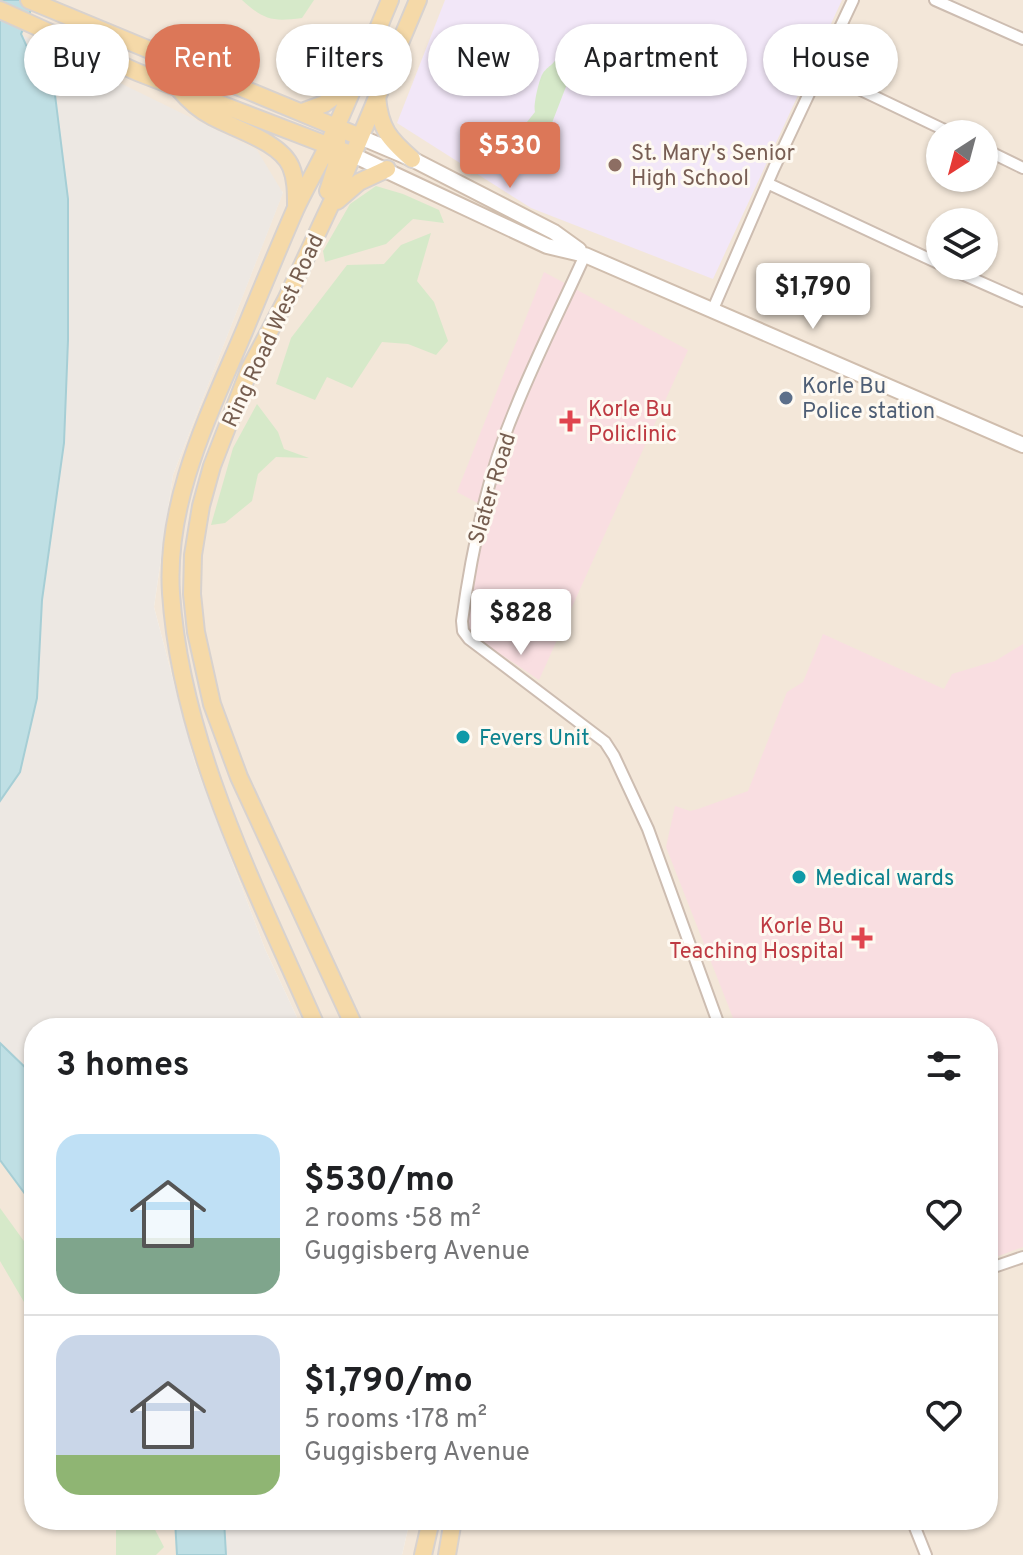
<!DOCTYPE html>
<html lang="en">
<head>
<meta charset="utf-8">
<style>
	:root { --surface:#fff; --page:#f2f2f2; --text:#202124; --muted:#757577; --line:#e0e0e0; --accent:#dc7758 }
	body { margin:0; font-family:Overpass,sans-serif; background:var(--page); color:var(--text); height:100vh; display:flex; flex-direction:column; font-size:30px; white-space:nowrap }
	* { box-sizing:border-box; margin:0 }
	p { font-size:26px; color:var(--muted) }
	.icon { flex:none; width:44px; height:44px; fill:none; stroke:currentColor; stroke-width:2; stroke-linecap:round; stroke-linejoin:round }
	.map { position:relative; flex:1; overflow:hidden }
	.sheet { position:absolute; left:24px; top:1018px; width:974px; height:512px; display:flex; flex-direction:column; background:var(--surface); border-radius:32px; box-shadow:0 2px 6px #0004 }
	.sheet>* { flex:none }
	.top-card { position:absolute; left:24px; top:24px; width:976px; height:72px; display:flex; gap:16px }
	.needle { width:52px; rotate:216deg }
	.fabs { position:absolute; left:926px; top:120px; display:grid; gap:16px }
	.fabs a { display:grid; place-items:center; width:72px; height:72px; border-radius:50%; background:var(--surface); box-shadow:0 2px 6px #0004; font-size:40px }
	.price { position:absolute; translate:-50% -68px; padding:0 18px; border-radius:8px; background:#fff; color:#222; font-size:26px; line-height:52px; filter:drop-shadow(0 2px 4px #0008) }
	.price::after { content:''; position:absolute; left:50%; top:48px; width:24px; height:18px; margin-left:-12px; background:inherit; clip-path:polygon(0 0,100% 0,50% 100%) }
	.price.active { background:var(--accent); color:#fff }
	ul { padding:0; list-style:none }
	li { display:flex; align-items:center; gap:24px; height:200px; padding:0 32px }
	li+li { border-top:2px solid var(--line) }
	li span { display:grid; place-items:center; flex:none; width:224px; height:160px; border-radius:24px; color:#555 }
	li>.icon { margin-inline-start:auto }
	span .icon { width:96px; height:96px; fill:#fffc; stroke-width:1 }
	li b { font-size:34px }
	h2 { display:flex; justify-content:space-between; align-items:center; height:96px; padding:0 32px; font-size:34px }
	.tag { padding:0 28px; border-radius:36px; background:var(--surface); box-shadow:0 2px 6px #0004; font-size:28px; line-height:72px }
	.tag.active { background:var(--accent); color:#fff }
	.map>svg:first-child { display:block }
</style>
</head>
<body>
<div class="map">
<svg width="1023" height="1555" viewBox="0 0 1023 1555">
	<rect width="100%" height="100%" fill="#fbf5ea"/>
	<!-- residential -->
	<path fill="#f3e7d9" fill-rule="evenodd" d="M35,0H1023V1555H402L410,1520H988V1028H302L265,949L195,763L154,607L173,475L283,192L20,34ZM940,134H984V178H940ZM940,222H984V266H940Z
		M0,1160L34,1206V1520H175L177,1555H0Z"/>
	<!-- industrial -->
	<path fill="#ede8e3" d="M20,34L257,150L283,193L173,475L154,607L195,763L265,949L302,1028H34V1076L0,1043V801L20,771L37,698L42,600L64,443L68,340V199L55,95L32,58Z
		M224,1520H410L402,1555H226Z"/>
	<!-- education -->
	<path fill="#f2e7f8" d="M445,0H842L713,279L531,208L397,123Z"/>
	<!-- medical -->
	<path fill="#f9dee1" d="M544,272L688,350L539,680L468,632L469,556L485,507L457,492Z
		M823,634L944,689L952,674L995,661L1023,644V1247L988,1260V1028H737L666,847L675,806L690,811L698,809L748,791L787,692L803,682Z"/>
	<!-- green -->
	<path fill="#d6e9c9" d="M242,0H314L302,18C272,22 264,20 242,0Z
		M560,53L568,54L573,79L567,84L545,141L536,149L527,141V122L535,112C533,106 539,79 543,73C549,65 553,66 560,53Z
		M376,186L403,194L439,210L444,223L413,219L386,244L325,262L323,251L350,204Z
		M431,233L417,281L434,302L448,341L436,355L408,344L382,342L352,388L327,377L315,400L276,384L291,338L347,265L384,264L401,245Z
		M257,404L278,432L284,449L309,458L276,457L258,474L252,501L225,523L211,525L233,448Z
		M0,1208L34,1255V1341L27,1330L24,1302L0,1261Z
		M116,1520H150L164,1547L156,1555H116Z"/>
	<!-- water -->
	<path fill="#bfdfe4" stroke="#a6ced5" stroke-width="2" d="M0,0H35L21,34L32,58L55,95L68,199V340L64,443L42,600L37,698L20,772L0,801Z
		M0,1043L34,1076V1206L0,1160Z
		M175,1520H224L226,1555H177Z"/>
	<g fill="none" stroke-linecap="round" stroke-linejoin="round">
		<defs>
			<path id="minor" d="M935,0L1023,39
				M821,71L953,134
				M984,149L1023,168
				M769,184L940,264
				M585,255C562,306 537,355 516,407C487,475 472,548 462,621L463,631L469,639L605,742L614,756L648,829L720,1028
				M944,266L1023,301
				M713,309L774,168L853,0
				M988,1269L1023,1257
				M912,1520L926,1555"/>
			<path id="secondary" d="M360,137L412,159L554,232L579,250
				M353,155L547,246L585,255L1023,445"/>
			<path id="primary" d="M29,0L360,137
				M0,10L137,72L353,155
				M179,89C189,101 199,110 213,117C235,129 281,142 291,167C296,179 296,192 296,205
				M377,97C380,129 389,139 412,159
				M302,112L324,104L351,84
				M328,191L336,166L337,140
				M337,201L359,182L387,169
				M317,1028C257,891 181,745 171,593C165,499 211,411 246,327C262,288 278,249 295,210C305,188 318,167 328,145C350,97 370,48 390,0
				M355,1028L239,777L212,704L196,632L192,594L193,555L201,506L212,466L250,368L286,300L344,176L418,0
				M423,1555L431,1520
				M447,1555L453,1520"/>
		</defs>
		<!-- minor casing -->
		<use href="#minor" stroke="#cdbdb1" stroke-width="14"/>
		<!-- secondary casing -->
		<use href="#secondary" stroke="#d0beae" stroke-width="18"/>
		<!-- primary casing -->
		<use href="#primary" stroke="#d8d2ce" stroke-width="20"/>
		<!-- minor -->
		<use href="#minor" stroke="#fff" stroke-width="10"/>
		<!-- secondary -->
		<use href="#secondary" stroke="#fff" stroke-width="14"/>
		<!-- primary -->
		<use href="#primary" stroke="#f5d9a8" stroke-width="16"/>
	</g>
	<!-- markers -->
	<circle fill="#8d6e63" stroke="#fef9f1" stroke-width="3" cx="615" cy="165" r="8"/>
	<circle fill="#5c6f8a" stroke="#fef9f1" stroke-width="3" cx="786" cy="398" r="8"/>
	<g fill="#e0444e" stroke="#fef9f1" stroke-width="3">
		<path d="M566 409h8v8h8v8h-8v8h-8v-8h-8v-8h8z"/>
		<path d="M858 926h8v8h8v8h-8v8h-8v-8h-8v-8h8z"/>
	</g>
	<g fill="#0f9aa8" stroke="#fef9f1" stroke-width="3">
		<circle cx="463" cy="737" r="8"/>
		<circle cx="799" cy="877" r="8"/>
	</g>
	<g text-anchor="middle" stroke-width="6" stroke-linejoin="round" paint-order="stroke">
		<!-- education labels -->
		<g font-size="22" fill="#785e54" stroke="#fef9f1" text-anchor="start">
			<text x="631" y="160">St. Mary's Senior<tspan x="631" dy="25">High School</tspan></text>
		</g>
		<!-- street labels -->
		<g font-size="22" fill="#755d4f" stroke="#fef9f1">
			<text transform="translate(272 330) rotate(-65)" y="8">Ring Road West Road</text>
			<text transform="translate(491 488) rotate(-73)" y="8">Slater Road</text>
		</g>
		<!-- service labels -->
		<g font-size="22" fill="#4e5e75" stroke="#fef9f1" text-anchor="start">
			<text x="802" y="393">Korle Bu<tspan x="802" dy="25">Police station</tspan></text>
		</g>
		<!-- health labels -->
		<g font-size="22" fill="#be3a42" stroke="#fef9f1" text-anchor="start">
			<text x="588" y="416">Korle Bu<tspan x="588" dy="25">Policlinic</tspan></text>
			<text x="844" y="933" text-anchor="end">Korle Bu<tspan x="844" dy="25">Teaching Hospital</tspan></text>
		</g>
		<!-- culture labels -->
		<g font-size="22" fill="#0d838f" stroke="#fef9f1" text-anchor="start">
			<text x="479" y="745">Fevers Unit</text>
			<text x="815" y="885">Medical wards</text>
		</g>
	</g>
</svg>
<div class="fabs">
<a><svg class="needle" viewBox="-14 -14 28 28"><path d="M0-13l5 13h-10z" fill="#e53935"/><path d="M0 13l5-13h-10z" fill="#757577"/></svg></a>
<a><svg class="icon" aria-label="layers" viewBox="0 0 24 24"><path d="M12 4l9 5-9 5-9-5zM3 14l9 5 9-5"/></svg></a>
</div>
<b class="price active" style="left:510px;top:190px">$530</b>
<b class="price" style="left:813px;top:331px">$1,790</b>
<b class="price" style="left:521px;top:657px">$828</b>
<div class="top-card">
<a class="tag">Buy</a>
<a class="tag active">Rent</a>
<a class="tag">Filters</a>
<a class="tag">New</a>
<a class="tag">Apartment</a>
<a class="tag">House</a>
</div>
<section class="sheet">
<h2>3 homes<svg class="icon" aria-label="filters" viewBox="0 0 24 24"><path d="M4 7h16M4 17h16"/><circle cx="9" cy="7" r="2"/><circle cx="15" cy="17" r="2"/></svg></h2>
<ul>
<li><span style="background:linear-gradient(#bfe0f5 65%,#7fa58c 0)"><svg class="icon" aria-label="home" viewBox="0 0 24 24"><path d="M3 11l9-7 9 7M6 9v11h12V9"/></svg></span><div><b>$530/mo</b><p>2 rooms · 58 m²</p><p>Guggisberg Avenue</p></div><svg class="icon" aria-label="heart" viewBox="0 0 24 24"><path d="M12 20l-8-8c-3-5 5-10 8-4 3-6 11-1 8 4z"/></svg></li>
<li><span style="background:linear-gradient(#c9d6e8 75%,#8fb573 0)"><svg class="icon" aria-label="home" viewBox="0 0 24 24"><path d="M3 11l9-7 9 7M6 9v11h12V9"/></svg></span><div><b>$1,790/mo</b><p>5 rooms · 178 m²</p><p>Guggisberg Avenue</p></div><svg class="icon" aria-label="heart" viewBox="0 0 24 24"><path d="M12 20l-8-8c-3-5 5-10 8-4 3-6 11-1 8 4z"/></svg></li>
</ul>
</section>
</div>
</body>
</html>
